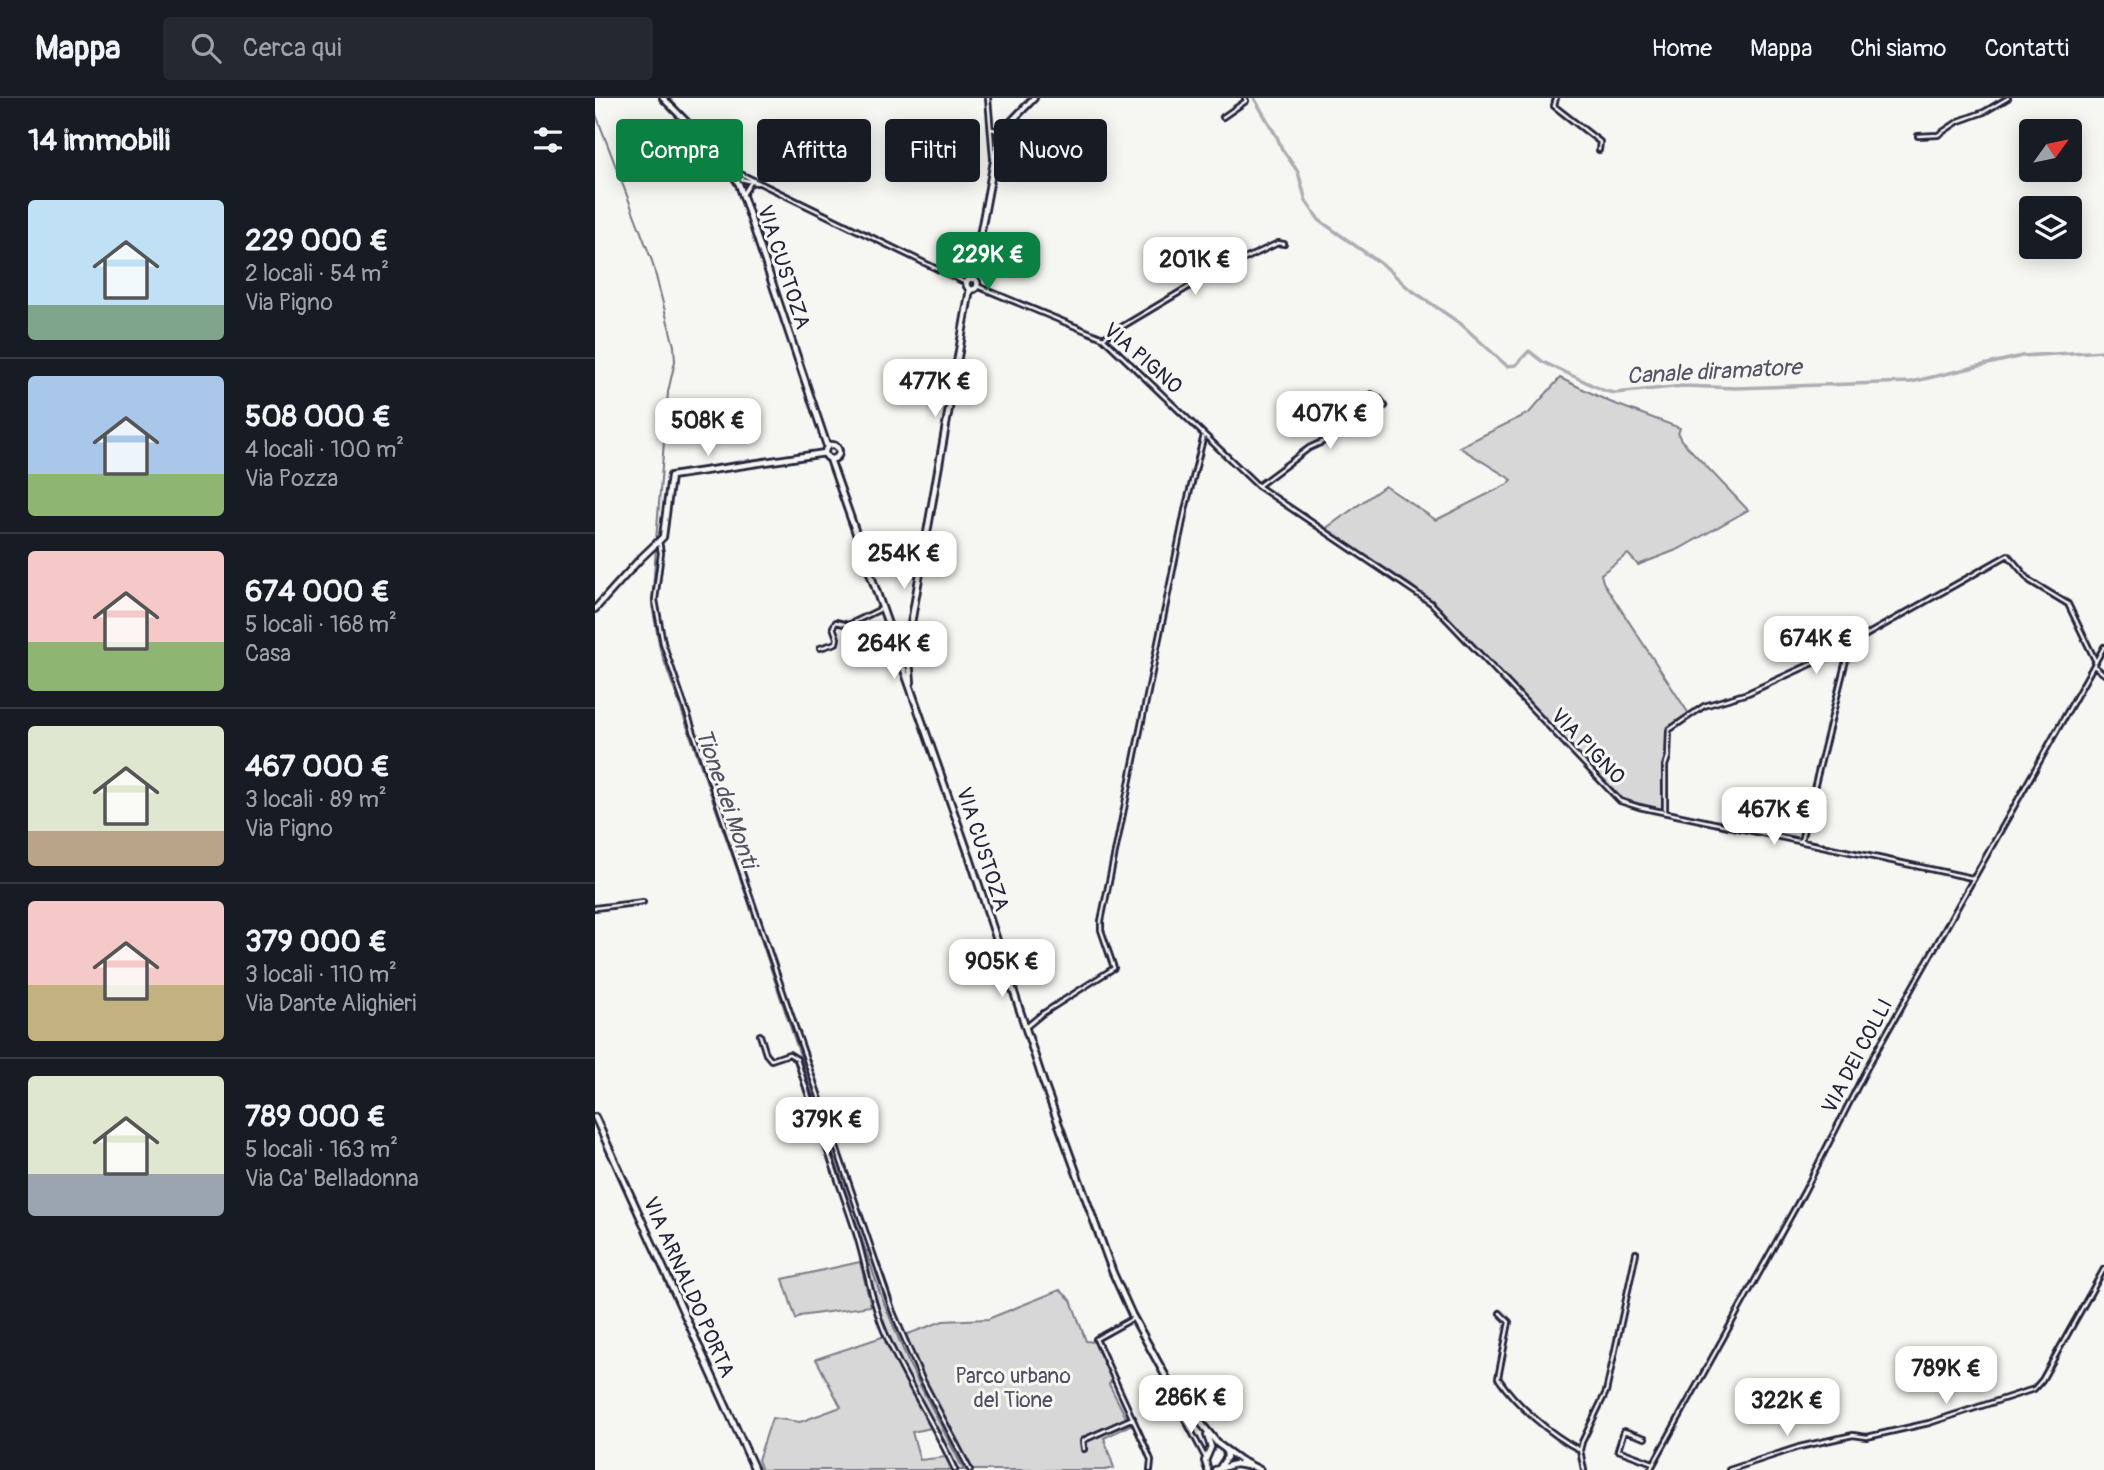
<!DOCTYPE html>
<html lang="it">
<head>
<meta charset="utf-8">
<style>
	:root { --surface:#171b24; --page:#242831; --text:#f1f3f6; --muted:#9ea1a6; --line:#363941; --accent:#0b8043 }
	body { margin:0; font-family:Pangolin,sans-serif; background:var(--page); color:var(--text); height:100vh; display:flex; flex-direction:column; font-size:26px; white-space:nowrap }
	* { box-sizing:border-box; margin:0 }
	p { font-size:23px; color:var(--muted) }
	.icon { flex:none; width:38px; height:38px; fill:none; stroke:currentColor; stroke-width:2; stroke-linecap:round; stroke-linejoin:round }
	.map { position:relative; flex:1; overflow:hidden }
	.drawer { display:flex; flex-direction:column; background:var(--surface); width:595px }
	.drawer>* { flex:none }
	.banner { position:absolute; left:21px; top:21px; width:665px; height:63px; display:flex; gap:14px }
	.needle { width:46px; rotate:57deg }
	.buttons { position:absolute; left:1424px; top:21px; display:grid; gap:14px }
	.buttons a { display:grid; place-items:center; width:63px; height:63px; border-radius:7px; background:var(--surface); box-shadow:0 4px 18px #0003; font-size:35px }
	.price { position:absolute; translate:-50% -60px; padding:0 16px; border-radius:14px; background:#fff; color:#222; font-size:23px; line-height:46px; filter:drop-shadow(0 2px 4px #0008) }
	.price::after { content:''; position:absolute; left:50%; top:42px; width:21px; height:16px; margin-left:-10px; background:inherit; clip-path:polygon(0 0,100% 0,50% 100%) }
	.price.current { background:var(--accent); color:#fff }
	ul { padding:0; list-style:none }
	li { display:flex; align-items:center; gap:21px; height:175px; padding:0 28px }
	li+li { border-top:2px solid var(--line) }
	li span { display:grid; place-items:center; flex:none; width:196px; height:140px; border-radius:7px; color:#555 }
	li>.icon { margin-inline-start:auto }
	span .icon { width:84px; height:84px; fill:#fffc; stroke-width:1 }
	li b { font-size:30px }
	h2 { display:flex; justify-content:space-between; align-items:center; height:84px; padding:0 28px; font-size:30px }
	.tag { padding:0 24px; border-radius:7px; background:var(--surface); box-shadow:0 4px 18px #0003; font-size:24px; line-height:63px }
	.tag.current { background:var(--accent); color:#fff }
	header { display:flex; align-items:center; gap:42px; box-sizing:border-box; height:98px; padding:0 35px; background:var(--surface); border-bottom:2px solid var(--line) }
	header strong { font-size:33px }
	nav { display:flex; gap:38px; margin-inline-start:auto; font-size:24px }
	.search { width:490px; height:63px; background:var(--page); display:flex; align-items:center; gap:18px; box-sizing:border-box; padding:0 24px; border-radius:7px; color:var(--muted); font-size:26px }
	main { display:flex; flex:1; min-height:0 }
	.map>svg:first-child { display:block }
</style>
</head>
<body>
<header>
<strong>Mappa</strong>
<div class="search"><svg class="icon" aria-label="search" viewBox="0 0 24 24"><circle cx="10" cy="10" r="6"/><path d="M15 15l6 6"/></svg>Cerca qui</div>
<nav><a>Home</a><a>Mappa</a><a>Chi siamo</a><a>Contatti</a></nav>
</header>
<main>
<section class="drawer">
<h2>14 immobili<svg class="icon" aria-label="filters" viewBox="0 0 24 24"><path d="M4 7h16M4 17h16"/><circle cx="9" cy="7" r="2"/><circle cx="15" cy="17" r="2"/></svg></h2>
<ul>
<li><span style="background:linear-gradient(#bfe0f5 75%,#7fa58c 0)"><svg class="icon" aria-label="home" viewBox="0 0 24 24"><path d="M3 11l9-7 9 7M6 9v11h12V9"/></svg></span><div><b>229 000 €</b><p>2 locali · 54 m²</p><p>Via Pigno</p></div></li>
<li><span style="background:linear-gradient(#a9c7e8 70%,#8fb573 0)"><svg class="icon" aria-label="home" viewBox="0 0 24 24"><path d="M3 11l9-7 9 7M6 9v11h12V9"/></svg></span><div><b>508 000 €</b><p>4 locali · 100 m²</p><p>Via Pozza</p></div></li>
<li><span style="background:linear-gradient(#f6c9c9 65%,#8fb573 0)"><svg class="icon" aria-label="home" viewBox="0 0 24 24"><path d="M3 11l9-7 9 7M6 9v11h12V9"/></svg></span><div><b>674 000 €</b><p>5 locali · 168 m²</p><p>Casa</p></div></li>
<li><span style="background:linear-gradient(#dfe7d0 75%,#b9a48a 0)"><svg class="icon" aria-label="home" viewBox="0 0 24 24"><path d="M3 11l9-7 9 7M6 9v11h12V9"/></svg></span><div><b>467 000 €</b><p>3 locali · 89 m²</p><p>Via Pigno</p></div></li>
<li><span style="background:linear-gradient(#f6c9c9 60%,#c2b280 0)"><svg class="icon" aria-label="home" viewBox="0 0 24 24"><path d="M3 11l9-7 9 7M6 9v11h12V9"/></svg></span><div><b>379 000 €</b><p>3 locali · 110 m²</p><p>Via Dante Alighieri</p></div></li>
<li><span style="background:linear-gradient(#dfe7d0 70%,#9aa5b1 0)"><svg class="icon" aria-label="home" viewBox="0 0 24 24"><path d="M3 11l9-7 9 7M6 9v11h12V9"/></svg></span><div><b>789 000 €</b><p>5 locali · 163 m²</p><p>Via Ca' Belladonna</p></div></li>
</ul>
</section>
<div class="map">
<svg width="1509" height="1372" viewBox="0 0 1509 1372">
	<rect width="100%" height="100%" fill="#f6f6f2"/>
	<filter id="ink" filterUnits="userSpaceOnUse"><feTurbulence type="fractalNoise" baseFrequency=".0143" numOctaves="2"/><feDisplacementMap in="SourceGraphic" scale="14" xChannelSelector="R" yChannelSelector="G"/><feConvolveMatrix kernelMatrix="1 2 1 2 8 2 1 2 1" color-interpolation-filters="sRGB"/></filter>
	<g filter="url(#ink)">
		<!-- green -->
		<path fill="#d7d7d7" stroke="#7c7c89" stroke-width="2" d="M965,280L1015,304L1085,330L1083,336L1086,342L1153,412L1084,451L1043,467L1033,456L1006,476L1008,484L1094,616L1072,632L1071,655L1067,668L1069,707L1066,711L1027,701L921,594L846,511L816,487L730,431L790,388L841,422L913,386L917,382L864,349L934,315Z
			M275,1152L293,1206L323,1277L372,1372H362C328,1298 282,1237 268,1154Z
			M265,1164L276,1208L205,1218L201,1221L188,1181Z
			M465,1192L476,1202L491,1243L500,1244L517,1282L514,1286L535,1327L509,1340L519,1370L510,1372H376L339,1301L310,1237L348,1223L393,1221Z
			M290,1238L336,1330L317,1334L325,1362L351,1359L358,1372H167L163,1362L177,1320L205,1324L246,1309L221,1261Z"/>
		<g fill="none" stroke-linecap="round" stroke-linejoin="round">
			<!-- stream -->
			<path stroke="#757583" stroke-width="2" d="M0,14L57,163L79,248L80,263L73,294L61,443
				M61,449L57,507L65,551L152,800L285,1195L314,1266L369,1372"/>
			<!-- canal -->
			<path stroke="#adadb3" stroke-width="3.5" d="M659,0L682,39L687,51L703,74L711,103L724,122L792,170L812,189L866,226L912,268L921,267L934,253L948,264L1010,293L1020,295L1088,288L1141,290L1316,284L1427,258L1509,253"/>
			<defs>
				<path id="street" d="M393,0L398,60
					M961,0L959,8L1005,44L1004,52
					M628,19L651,3L650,0
					M397,31L403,33L410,30
					M1323,38L1343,37L1364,23L1389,14L1413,0
					M133,67L146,76L371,185
					M142,80L162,85
					M149,95L156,84
					M382,188L508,240L663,388L836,505L1025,703L1044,709L1377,780
					M508,240L602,184L683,145L689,146
					M663,388L714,350L769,325L770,321L763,309L776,296L783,299L790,308
					M64,443L66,455L60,502L68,545L298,1214L326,1279L375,1372
					M225,550L241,545L242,540L238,529L241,524L253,527L288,510
					M1499,568L1509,576
					M1070,714V668L1073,659L1074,632L1109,608L1153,595L1234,558L1413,457L1435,483L1473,506L1501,564
					M1206,743L1255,546
					M0,810L48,804
					M430,930L447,916L519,870L506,832V823L591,408L609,337
					M165,937L171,956L176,962L194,956L202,961C220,1021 243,1079 262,1138C272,1171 276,1203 290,1235C310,1283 339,1325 360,1372
					M905,1215L914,1224L903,1280C921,1307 956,1337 985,1352
					M537,1221L501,1241L551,1350L556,1362L555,1372
					M579,1300L610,1359
					M1050,1340L1029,1333L1023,1352L1058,1365
					M489,1351L488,1343L491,1341L538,1320
					M989,1372L985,1352L987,1344L1011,1294L1041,1155
					M1055,1372L1209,1094L1273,968L1509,549
					M1134,1372L1204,1349L1258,1337L1272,1339L1334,1325L1439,1291L1447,1282L1509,1171"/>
				<path id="secondary" d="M68,0L124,57L144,86L232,348
					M371.5 186a5.5 5.5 0 1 1 11 0a5.5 5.5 0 1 1-11 0Z
					M377,181L403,42L411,29L439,0
					M230 354a7 7 0 1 1 14 0a7 7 0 1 1-14 0Z
					M235,361L375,760L448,983L518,1175L537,1217L576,1288L623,1346L645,1362L665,1372
					M0,511L45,461L68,439L76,378L230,355
					M304,558L312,540
					M316,584L313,551L314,537L375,191
					M0,1019L160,1372
					M612,1337L616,1349L610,1363L613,1372
					M626,1368L632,1359L631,1352
					M620,1372L640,1366L653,1368"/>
			</defs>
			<!-- street casing -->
			<use href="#street" stroke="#22223b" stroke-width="8"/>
			<!-- secondary casing -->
			<use href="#secondary" stroke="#22223b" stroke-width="10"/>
			<!-- street -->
			<use href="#street" stroke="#f6f6f2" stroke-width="2.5"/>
			<!-- secondary -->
			<use href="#secondary" stroke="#f6f6f2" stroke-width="4.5"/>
		</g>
	</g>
	<g text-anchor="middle" stroke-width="6" stroke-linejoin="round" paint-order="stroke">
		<!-- street labels -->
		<g font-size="21" fill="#22223b" stroke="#f6f6f2">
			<text transform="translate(189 169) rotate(72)" y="7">VIA CUSTOZA</text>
			<text transform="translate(548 260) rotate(41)" y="7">VIA PIGNO</text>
			<text transform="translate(993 648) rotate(46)" y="7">VIA PIGNO</text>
			<text transform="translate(388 751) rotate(72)" y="7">VIA CUSTOZA</text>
			<text transform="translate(1262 958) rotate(-62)" y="7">VIA DEI COLLI</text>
			<text transform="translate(94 1189) rotate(66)" y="7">VIA ARNALDO PORTA</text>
		</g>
		<!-- park labels -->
		<g font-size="21" fill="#4f4f62" stroke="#f6f6f2">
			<text x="418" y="1285">Parco urbano<tspan x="418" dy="24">del Tione</tspan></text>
		</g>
		<!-- water labels -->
		<g font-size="23" font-style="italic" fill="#535365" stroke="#f6f6f2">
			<text transform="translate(1119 273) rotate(-3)" y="8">Canale diramatore</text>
			<text transform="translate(132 700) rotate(71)" y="8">Tione dei Monti</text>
		</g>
	</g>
</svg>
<div class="buttons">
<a><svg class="needle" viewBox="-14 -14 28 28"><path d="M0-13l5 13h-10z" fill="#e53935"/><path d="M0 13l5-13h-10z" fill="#9ea1a6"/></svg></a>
<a><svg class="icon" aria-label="layers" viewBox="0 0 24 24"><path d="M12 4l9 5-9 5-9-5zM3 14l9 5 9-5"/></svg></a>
</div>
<b class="price current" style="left:393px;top:194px">229K €</b>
<b class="price" style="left:600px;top:199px">201K €</b>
<b class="price" style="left:340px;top:321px">477K €</b>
<b class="price" style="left:735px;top:353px">407K €</b>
<b class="price" style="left:113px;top:360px">508K €</b>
<b class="price" style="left:309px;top:493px">254K €</b>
<b class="price" style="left:1221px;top:578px">674K €</b>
<b class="price" style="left:299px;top:583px">264K €</b>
<b class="price" style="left:1179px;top:749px">467K €</b>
<b class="price" style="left:407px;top:901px">905K €</b>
<b class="price" style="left:232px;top:1059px">379K €</b>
<b class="price" style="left:1351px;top:1308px">789K €</b>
<b class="price" style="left:596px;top:1337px">286K €</b>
<b class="price" style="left:1192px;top:1340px">322K €</b>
<div class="banner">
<a class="tag current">Compra</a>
<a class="tag">Affitta</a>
<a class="tag">Filtri</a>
<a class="tag">Nuovo</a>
</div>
</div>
</main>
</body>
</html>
